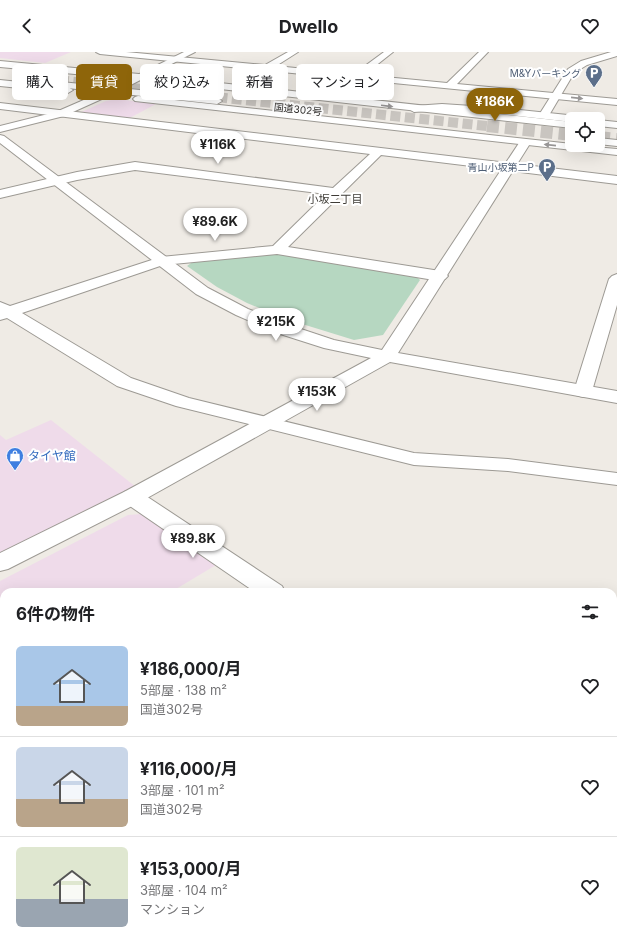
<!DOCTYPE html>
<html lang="ja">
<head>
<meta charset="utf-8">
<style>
	:root { --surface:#fff; --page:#f2f2f2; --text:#202124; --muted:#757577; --line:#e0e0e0; --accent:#8e650a }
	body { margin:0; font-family:Inter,"Noto Sans JP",sans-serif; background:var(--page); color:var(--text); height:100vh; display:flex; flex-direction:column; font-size:15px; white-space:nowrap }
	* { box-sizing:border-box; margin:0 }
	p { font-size:13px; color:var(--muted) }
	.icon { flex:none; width:22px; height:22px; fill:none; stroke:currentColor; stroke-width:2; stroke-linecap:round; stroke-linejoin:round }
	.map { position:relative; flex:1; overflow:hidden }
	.drawer { position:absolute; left:0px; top:536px; width:617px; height:356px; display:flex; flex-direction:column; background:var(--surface); border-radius:12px 12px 0 0; box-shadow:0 4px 16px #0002 }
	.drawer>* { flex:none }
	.hud { position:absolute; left:12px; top:12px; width:400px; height:36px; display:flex; gap:8px }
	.buttons { position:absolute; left:565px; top:60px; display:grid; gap:8px }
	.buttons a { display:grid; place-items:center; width:40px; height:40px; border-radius:6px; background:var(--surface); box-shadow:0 4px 16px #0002; font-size:20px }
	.price { position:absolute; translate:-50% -34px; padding:0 9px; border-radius:14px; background:#fff; color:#222; font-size:13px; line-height:26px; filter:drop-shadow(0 1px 2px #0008) }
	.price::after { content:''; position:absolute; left:50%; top:24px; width:12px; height:9px; margin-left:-6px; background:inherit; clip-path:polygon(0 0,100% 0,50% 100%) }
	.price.on { background:var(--accent); color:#fff }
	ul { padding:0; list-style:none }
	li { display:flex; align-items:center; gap:12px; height:100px; padding:0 16px }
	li+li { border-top:1px solid var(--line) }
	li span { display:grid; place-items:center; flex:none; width:112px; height:80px; border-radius:6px; color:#555 }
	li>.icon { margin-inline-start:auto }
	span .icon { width:48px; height:48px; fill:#fffc; stroke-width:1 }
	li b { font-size:17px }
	h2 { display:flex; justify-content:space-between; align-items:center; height:48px; padding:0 16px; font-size:17px }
	.pill { padding:0 14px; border-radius:6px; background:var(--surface); box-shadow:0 4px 16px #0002; font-size:14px; line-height:36px }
	.pill.on { background:var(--accent); color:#fff }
	header { display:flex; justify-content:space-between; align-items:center; height:52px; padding:0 16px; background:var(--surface); font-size:18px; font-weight:700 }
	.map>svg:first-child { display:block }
</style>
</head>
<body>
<header><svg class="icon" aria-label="back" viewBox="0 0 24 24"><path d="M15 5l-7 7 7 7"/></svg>Dwello<svg class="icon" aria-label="heart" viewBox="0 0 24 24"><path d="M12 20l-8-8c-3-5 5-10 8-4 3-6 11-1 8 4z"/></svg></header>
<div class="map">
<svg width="617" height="892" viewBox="0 0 617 892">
	<rect width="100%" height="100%" fill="#efebe5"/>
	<!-- commercial -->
	<path fill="#efdbea" d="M0,0H71L45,11L0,6Z
		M117,47L156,52L126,68L77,62L106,49Z
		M51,368L136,435L0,504V383L6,388Z
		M142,462L216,513L171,540H4V561L0,557V529L128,463Z
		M613,676L617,679V806L613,802Z
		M0,714L4,720V888H135L138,892H0Z
		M613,837L617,841V892H314L310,888H613Z"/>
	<!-- green -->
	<path fill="#b6d7c1" d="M278,201L416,224L420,228L383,283L354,288L286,267L247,251L217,235L187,214L194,209Z"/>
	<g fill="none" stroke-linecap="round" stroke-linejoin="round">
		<!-- highway-tunnel-far1 -->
		<path stroke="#c9c5c0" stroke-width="10" stroke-dasharray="10 4.5" stroke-linecap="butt" d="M30,25L496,75"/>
		<!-- highway-tunnel -->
		<path stroke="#c9c5c0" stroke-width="12" stroke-dasharray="12 6" stroke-linecap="butt" d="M487,74L572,83
			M598,85L617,87"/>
		<defs>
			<path id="street" d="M96,0H126L265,13L288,0H298L276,14L354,22L384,0H393L364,23L447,31L479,0H488L457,32L617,47V53L100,2Z
				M0,28L68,35L73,38L68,41L0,34Z
				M138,44L572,92V93L617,97V103L135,49L133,47L135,45Z
				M0,51L617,124V132L381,103L288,195L440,219L445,221L448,224L445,227L440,229L277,202L163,213L22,261L131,326L189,346L414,401L508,407L617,421V433L508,419L414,413L176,354L117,334L7,266L0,268V250L10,254L161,205L273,194L326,142L135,118L77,128L0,146V138L77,120L135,110L333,136L370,102L0,57Z
				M442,52L502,56L577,64L582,67H572V70L502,62L442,58L414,60L409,57L414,54Z
				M598,68L617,70V76L598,74Z
				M617,222V253L592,339L590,343L583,345L576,343L574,339L609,227L612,224Z
				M132,438L140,440L282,534L285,540H255L124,450L121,445L124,440Z
				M617,608V637L613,639V609Z
				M613,802L617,804V838L613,836Z"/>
			<path id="secondary" d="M184,0H195L115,41L64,64L0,80V74L56,60L109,37Z
				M611,0H617V4L587,13L574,21L548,65H540L539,63L568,17L581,9Z
				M0,83L4,84L208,236L248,257L289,273L334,288L382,298L521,88H529L531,90L398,301L617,339V351L390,310L140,450L8,517L0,519V501L124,440L371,306L324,296L277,281L236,263L196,242L0,91Z"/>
			<path id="primary" d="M0,596L4,597V621L0,620Z
				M0,651L4,652V679L0,677Z
				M168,888H205L207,892H170Z
				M235,888H272L274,892H237Z"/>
			<path id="highway" d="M0,9L139,22L572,70V76L139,28L0,15Z
				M42,28L217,46L222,49L217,52L39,33L37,31Z
				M598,86L617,88V94L598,92Z"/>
		</defs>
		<!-- street casing -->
		<use href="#street" stroke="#9d9a94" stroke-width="2"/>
		<!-- secondary casing -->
		<use href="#secondary" stroke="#9d9a94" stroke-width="2"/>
		<!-- primary casing -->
		<use href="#primary" stroke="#9d9a94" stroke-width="2"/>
		<!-- highway casing -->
		<use href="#highway" stroke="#9d9a94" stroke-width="2"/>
		<!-- street -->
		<use href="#street" fill="#fff" fill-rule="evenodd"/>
		<!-- secondary -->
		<use href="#secondary" fill="#fff" fill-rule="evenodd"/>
		<!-- primary -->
		<use href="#primary" fill="#fff" fill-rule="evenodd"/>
		<!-- highway -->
		<use href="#highway" fill="#fff" fill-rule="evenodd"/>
	</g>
	<!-- one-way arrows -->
	<defs><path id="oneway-solid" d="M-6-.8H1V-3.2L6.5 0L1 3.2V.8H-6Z"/></defs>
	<g fill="#989696">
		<use href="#oneway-solid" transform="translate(577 46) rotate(6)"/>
		<use href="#oneway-solid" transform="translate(387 54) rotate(7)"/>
		<use href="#oneway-solid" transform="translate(550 93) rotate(-174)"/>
	</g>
	<!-- icons -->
	<defs>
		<symbol id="parking-pin" viewBox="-11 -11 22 30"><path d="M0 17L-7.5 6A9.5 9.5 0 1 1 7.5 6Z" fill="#5c6f8a" stroke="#fff"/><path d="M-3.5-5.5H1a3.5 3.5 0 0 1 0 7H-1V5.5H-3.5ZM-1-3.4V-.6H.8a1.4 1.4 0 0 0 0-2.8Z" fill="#fff"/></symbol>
		<symbol id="shop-pin" viewBox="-11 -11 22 30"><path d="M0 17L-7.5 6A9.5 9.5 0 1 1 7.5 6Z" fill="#3f7fe0" stroke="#fff"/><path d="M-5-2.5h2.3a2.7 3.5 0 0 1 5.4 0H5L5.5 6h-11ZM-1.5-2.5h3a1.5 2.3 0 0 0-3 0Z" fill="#fff"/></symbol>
	</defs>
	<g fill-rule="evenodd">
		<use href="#parking-pin" x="584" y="11" width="20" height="27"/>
		<use href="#parking-pin" x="537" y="105" width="20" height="27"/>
		<use href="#shop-pin" x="5" y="394" width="20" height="27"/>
	</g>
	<g text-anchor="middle" stroke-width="4" stroke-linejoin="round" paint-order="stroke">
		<!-- far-service labels -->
		<g font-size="10" fill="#4e5e75" stroke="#fff" text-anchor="end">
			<text x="581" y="25">M&amp;Yパーキング</text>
			<text x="534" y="119">青山小坂第二P</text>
		</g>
		<!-- far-street labels -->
		<g font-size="10" fill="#302e2c" stroke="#fff">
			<text transform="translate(298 57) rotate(6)" y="4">国道302号</text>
		</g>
		<!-- far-neighbourhood labels -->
		<g font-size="11" fill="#3e3b36" stroke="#fff">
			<text x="335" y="151">小坂二丁目</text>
		</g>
		<!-- shop labels -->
		<g font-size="12" fill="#366cbe" stroke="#fff" text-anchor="start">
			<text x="28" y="408">タイヤ館</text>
		</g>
	</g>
</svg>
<div class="buttons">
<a><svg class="icon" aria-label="locate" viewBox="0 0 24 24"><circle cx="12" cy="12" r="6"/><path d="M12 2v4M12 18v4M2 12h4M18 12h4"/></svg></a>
</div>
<b class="price on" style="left:495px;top:70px">¥186K</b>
<b class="price" style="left:218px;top:113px">¥116K</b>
<b class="price" style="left:215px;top:190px">¥89.6K</b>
<b class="price" style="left:276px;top:290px">¥215K</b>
<b class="price" style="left:317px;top:360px">¥153K</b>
<b class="price" style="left:193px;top:507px">¥89.8K</b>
<div class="hud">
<a class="pill">購入</a>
<a class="pill on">賃貸</a>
<a class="pill">絞り込み</a>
<a class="pill">新着</a>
<a class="pill">マンション</a>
</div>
<section class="drawer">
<h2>6件の物件<svg class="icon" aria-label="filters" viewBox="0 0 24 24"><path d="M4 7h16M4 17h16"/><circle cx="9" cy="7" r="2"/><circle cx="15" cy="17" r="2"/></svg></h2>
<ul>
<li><span style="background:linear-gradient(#a9c7e8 75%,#b9a48a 0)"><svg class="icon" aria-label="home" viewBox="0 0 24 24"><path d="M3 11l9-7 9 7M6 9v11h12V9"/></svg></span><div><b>¥186,000/月</b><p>5部屋 · 138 m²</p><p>国道302号</p></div><svg class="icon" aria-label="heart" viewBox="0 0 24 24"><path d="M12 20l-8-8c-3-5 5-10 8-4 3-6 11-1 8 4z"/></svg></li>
<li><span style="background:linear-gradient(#c9d6e8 65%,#b9a48a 0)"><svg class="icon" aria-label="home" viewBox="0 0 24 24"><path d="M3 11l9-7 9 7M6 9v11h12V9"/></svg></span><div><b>¥116,000/月</b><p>3部屋 · 101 m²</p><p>国道302号</p></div><svg class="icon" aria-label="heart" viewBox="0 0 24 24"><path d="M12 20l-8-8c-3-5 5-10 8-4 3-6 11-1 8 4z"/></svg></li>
<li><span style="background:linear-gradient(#dfe7d0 65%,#9aa5b1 0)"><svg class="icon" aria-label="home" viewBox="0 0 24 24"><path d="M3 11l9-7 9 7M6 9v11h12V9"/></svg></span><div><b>¥153,000/月</b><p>3部屋 · 104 m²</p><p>マンション</p></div><svg class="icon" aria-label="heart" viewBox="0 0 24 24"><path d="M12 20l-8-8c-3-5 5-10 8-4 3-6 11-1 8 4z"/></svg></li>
</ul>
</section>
</div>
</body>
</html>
